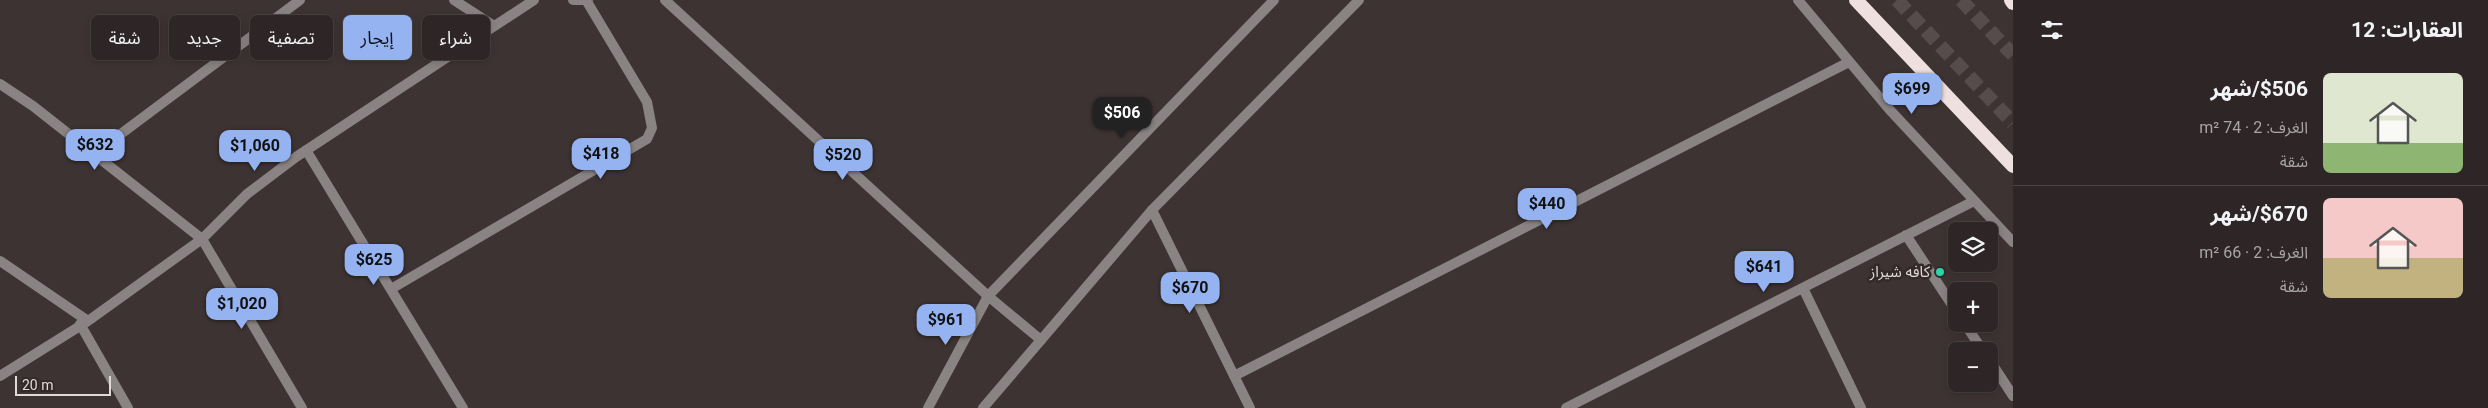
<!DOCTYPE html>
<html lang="ar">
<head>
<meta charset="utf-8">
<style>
	:root { --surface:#2e2626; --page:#3a3232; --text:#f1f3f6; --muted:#a7a5a7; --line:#494343; --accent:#95b2f1 }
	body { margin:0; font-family:Roboto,"Noto Sans Arabic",sans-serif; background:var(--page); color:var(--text); direction:rtl; height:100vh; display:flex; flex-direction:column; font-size:19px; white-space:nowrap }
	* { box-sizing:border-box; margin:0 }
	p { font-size:16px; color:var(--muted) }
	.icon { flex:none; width:28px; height:28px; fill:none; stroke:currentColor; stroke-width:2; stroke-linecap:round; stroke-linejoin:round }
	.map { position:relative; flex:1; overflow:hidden; direction:ltr }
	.details { display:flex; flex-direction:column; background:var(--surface); width:475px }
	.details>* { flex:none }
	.guide { position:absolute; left:15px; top:15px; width:475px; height:45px; direction:rtl; display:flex; gap:10px }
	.tools { position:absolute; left:1948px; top:222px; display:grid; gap:10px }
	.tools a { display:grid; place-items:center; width:50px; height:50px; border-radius:8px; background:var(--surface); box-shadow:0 2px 8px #0003,0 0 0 1px var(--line); font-size:25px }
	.scale { position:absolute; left:15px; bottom:12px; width:96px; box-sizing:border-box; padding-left:5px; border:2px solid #e0d9d8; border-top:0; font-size:14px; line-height:18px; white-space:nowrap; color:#e0d9d8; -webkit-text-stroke:4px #332928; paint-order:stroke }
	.price { position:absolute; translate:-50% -42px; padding:0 11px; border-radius:10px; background:var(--accent); color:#111; font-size:16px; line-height:32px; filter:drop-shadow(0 1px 2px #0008) }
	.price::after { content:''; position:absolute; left:50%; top:30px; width:15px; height:11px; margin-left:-8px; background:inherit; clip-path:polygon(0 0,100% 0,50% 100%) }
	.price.on { background:#222; color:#fff }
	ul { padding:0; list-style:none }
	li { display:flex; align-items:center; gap:15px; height:125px; padding:0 25px }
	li+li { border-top:1px solid var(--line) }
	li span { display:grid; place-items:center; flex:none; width:140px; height:100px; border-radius:8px; color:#555 }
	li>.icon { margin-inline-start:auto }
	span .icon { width:60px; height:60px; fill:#fffc; stroke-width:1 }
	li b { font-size:21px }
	h2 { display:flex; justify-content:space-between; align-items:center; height:60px; padding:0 25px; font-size:21px }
	.tag { padding:0 18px; border-radius:8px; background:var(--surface); box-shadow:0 2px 8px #0003,0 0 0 1px var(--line); font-size:18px; line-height:45px }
	.tag.on { background:var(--accent); color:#111 }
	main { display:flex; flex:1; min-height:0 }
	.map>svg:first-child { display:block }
</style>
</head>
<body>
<main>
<section class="details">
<h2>العقارات: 12<svg class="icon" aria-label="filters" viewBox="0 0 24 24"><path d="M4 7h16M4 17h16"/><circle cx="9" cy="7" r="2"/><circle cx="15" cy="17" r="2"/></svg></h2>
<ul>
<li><span style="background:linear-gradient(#dfe7d0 70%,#8fb573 0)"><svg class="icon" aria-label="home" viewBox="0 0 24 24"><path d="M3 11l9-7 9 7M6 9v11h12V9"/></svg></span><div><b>$506/شهر</b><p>الغرف: 2 · 74 m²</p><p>شقة</p></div></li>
<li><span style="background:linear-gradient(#f6c9c9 60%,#c2b280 0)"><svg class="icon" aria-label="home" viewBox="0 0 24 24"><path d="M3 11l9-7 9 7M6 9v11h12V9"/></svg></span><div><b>$670/شهر</b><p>الغرف: 2 · 66 m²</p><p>شقة</p></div></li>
</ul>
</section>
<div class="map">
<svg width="2013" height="408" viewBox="0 0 2013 408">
	<rect width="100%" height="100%" fill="#3d3332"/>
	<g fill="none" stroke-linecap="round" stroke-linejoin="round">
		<!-- trunk-tunnel -->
		<path stroke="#554c4b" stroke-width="14" stroke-dasharray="14 7" stroke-linecap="butt" d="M1897,0L2013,123
			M1961,0L2013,55"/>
		<!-- minor -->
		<path stroke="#898383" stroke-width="10" d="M454,0L494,26
			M573,0H588
			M1798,0L1889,109L2013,242
			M0,84L33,106L202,239L302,408
			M306,150L463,408
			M94,154L300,0
			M1152,210L1250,408
			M1906,235L1956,311
			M0,261L88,321
			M1803,288L1861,408
			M391,289L647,139L652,128L647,102L586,0
			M80,324L128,408
			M1965,324L1983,351
			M1989,359L2013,396
			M0,376L88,321L202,239L247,194L296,157L534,0
			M1234,376L1849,62
			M928,408L988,296
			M983,408L1041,340
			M1566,408L1974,201"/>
		<!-- tertiary -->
		<path stroke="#898383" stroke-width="10" d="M665,0L988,296L1041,340L1152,210L1359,0
			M988,296L1274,0"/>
		<!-- trunk -->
		<path stroke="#eee0df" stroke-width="14" d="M1856,0L2013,166
			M2011,0L2013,3"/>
	</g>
	<!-- markers -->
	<circle fill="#2bd5ac" stroke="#332928" stroke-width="2" cx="1940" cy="272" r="5"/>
	<g text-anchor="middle" stroke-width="5" stroke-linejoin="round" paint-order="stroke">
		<!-- poi labels -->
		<g font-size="15" fill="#e0d9d8" stroke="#332928" text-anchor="end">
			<text x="1930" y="277">کافه شيراز</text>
		</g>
	</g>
</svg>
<div class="tools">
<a><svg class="icon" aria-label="layers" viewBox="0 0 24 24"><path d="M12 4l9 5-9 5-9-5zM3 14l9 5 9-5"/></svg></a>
<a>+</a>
<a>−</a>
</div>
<div class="scale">20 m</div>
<b class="price" style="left:1912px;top:115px">$699</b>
<b class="price on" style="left:1122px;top:139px">$506</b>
<b class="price" style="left:95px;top:171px">$632</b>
<b class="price" style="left:255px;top:172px">$1,060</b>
<b class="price" style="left:601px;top:180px">$418</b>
<b class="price" style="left:843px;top:181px">$520</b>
<b class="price" style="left:1547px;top:230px">$440</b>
<b class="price" style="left:374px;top:286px">$625</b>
<b class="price" style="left:1764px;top:293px">$641</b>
<b class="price" style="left:1190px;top:314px">$670</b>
<b class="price" style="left:242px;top:330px">$1,020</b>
<b class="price" style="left:946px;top:346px">$961</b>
<div class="guide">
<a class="tag">شراء</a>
<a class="tag on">إيجار</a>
<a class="tag">تصفية</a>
<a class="tag">جديد</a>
<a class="tag">شقة</a>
</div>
</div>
</main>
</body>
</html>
